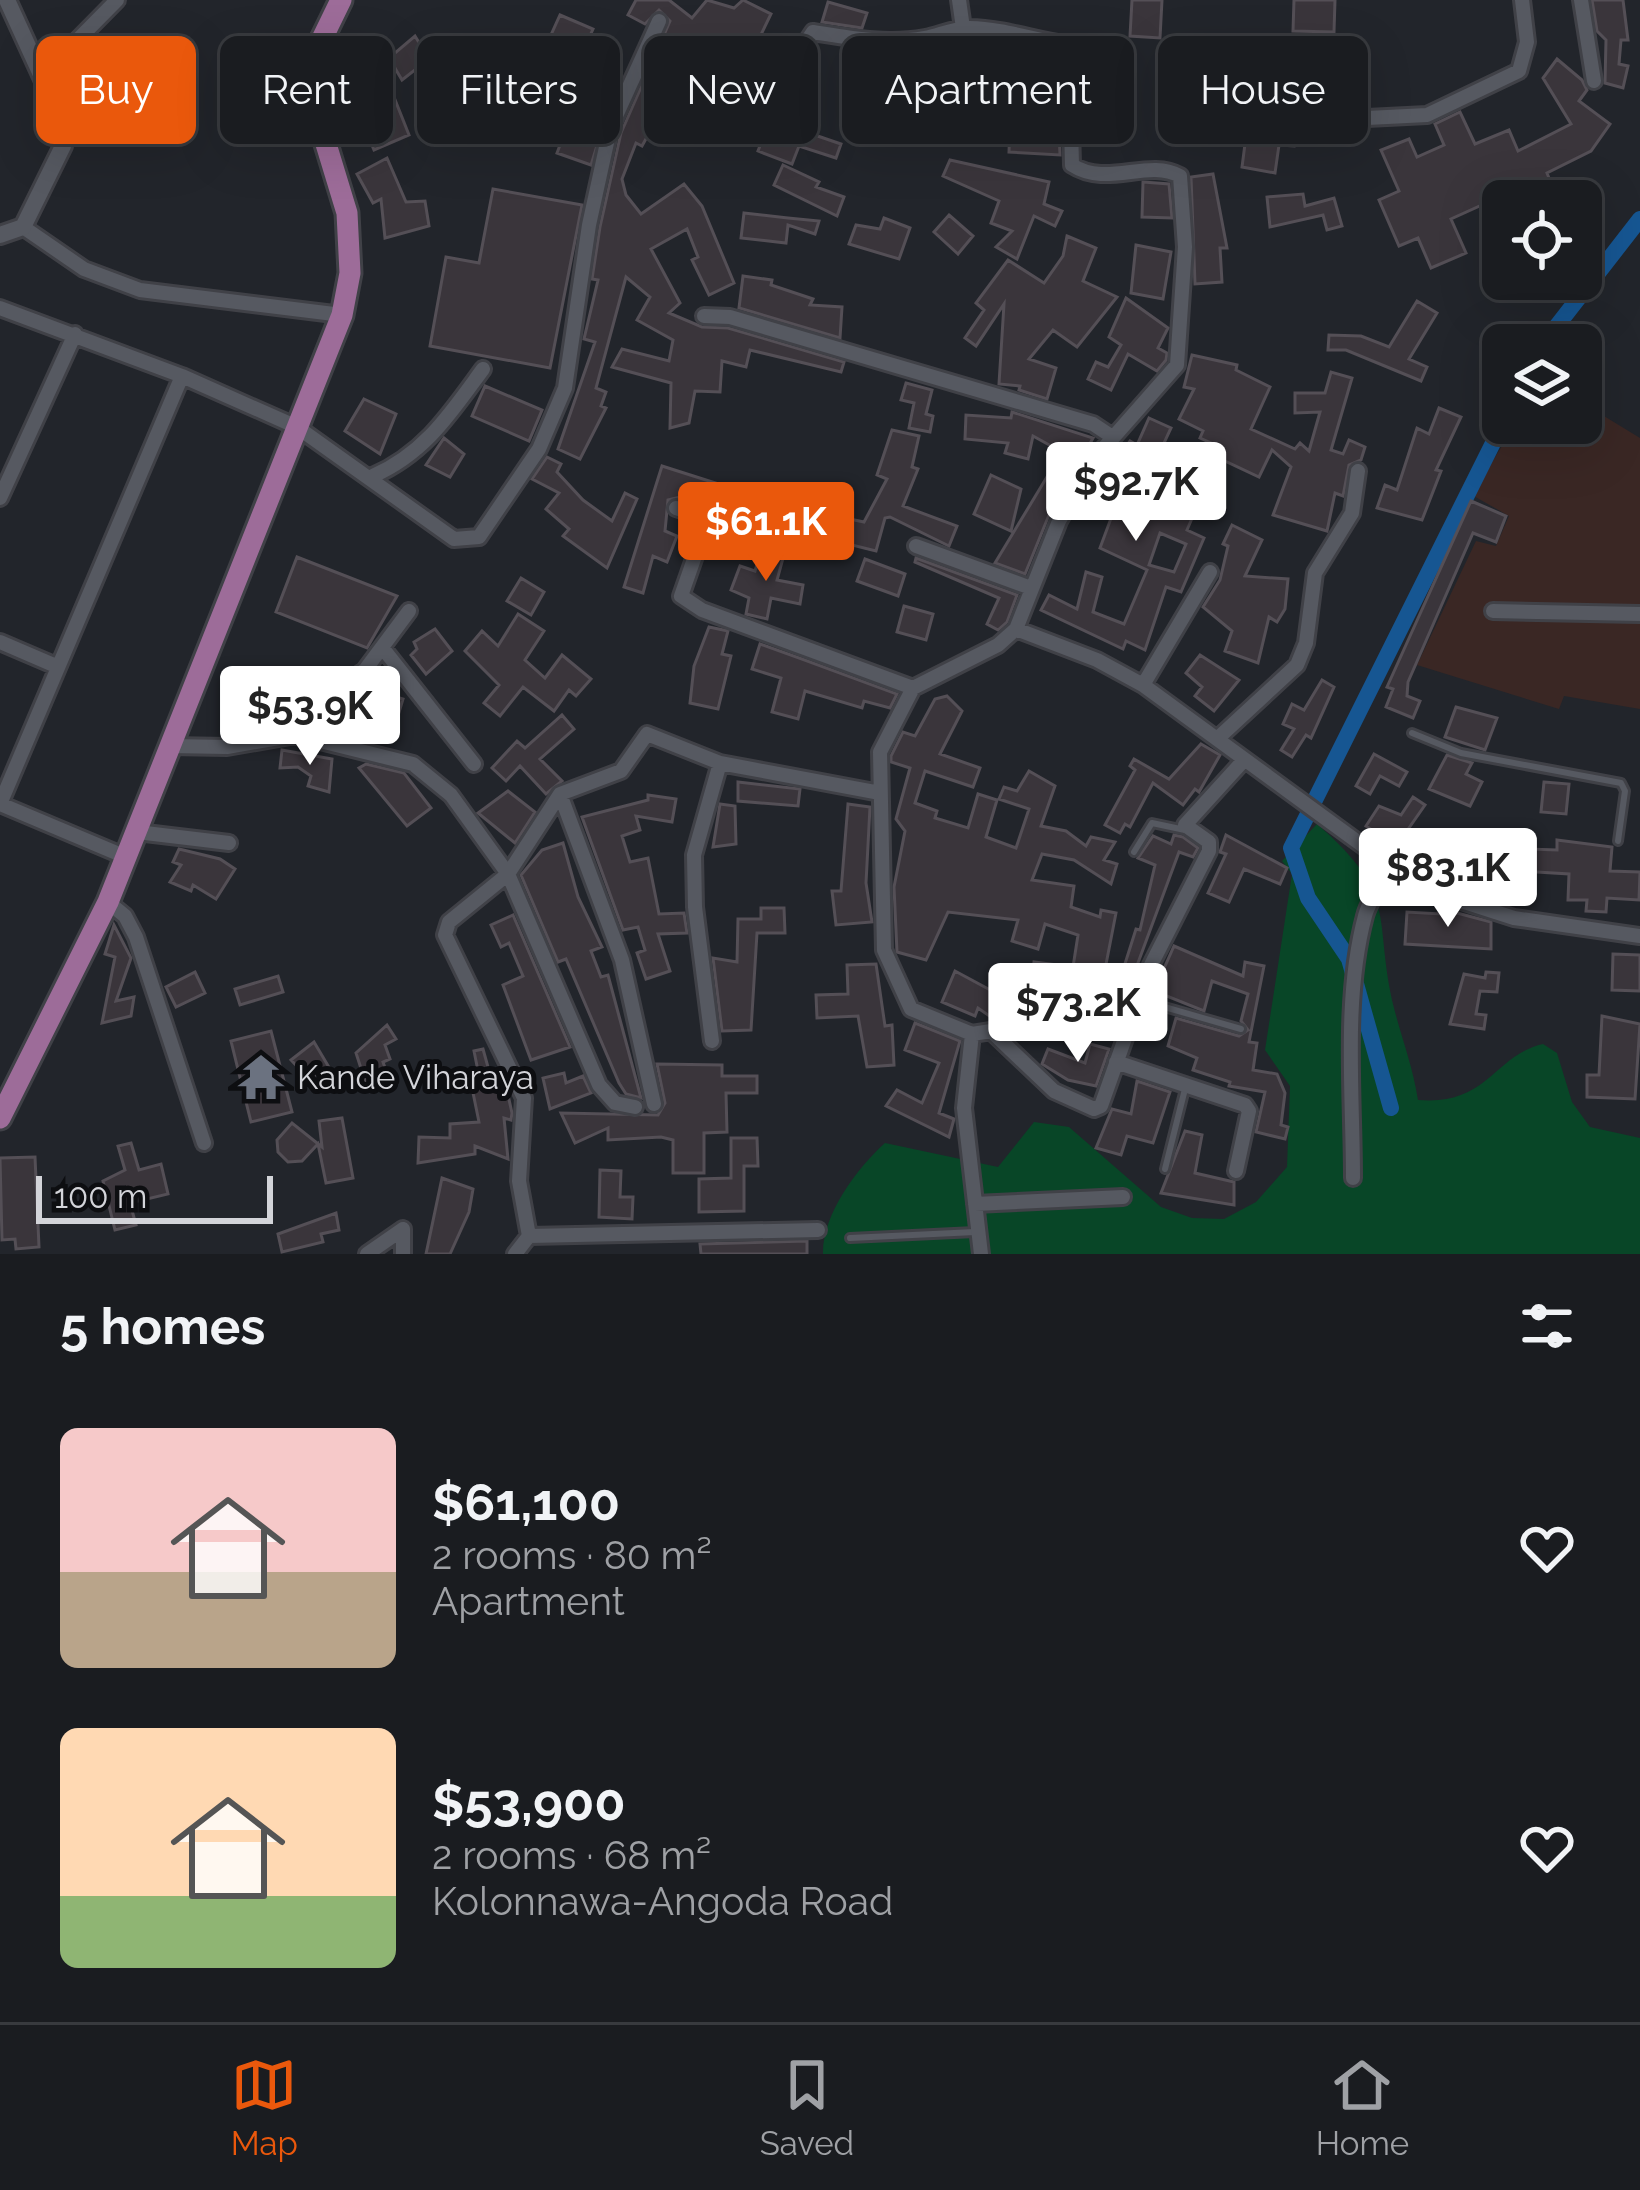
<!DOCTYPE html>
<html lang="en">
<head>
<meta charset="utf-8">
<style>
	:root { --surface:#1a1c20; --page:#232529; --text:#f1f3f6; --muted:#9fa1a5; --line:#383a3e; --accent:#ea580c }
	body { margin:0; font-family:Raleway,sans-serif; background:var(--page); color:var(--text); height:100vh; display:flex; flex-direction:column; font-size:45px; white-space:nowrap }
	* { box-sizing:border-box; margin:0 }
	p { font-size:39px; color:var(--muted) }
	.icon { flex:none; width:66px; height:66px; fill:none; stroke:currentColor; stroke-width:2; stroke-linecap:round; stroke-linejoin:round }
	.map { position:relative; height:1254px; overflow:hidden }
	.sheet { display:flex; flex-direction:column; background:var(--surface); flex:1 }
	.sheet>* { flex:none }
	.hud { position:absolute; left:36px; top:36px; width:1569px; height:108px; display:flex; gap:24px }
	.controls { position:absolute; left:1482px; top:180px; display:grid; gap:24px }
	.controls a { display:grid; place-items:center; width:120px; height:120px; border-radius:18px; background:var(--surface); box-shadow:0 12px 48px #0002,0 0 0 3px var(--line); font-size:60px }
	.scale { position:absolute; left:36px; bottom:30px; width:237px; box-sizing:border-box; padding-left:12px; border:6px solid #d3d4d9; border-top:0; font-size:33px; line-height:42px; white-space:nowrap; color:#d3d4d9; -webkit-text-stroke:9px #0d0e11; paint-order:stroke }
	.price { position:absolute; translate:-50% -102px; padding:0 27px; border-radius:12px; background:#fff; color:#222; font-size:39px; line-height:78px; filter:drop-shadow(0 3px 6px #0008) }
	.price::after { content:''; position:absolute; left:50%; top:72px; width:36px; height:27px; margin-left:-18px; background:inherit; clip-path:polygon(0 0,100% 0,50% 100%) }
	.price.selected { background:var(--accent); color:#fff }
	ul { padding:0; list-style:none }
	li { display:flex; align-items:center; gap:36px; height:300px; padding:0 60px }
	li span { display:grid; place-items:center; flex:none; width:336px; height:240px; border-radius:18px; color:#555 }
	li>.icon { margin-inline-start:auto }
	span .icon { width:144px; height:144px; fill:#fffc; stroke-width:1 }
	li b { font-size:51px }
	h2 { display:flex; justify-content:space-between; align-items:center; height:144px; padding:0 60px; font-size:51px }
	.chip { padding:0 42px; border-radius:18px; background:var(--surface); box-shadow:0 12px 48px #0002,0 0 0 3px var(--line); font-size:42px; line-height:108px }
	.chip.selected { background:var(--accent); color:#fff }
	.tab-bar { display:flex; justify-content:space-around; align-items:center; height:168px; border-top:3px solid var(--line); background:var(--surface); font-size:33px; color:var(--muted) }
	.tab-bar a { display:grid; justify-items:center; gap:6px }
	.tab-bar .selected { color:var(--accent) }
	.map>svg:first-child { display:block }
</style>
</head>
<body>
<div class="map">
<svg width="1640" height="1254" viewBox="0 0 1640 1254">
	<rect width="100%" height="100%" fill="#22252b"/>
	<!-- industrial -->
	<path fill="#3a2724" d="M1581,402L1640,438V709L1564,696L1559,709L1417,665L1476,541L1496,546L1509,516L1472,495L1516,423H1581Z"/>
	<!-- green -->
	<path fill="#084627" d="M1317,824C1401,897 1372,916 1394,1008C1402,1039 1413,1067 1418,1100C1488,1106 1494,1055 1543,1044L1557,1053L1572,1102L1590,1127L1640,1138V1254H823C822,1215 857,1168 885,1143L998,1167L1034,1122L1069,1127L1161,1207L1192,1218L1224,1219L1256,1202L1287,1167L1290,1086L1265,1050L1292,874L1282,861Z"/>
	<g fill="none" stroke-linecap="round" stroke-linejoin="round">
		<!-- canal -->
		<path stroke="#165692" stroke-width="16" d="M1542,345L1640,219
			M1391,1108L1349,959L1308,898L1291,848L1503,423"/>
	</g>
	<!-- building -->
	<path fill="#3a353b" stroke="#544f56" stroke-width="3" fill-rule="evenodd" d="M636,0H669L692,18L707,0L734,8L743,0L771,14L753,51L790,73L783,83L796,91L790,111L811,118L806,132L841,144L836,158L799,146L792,164L758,151L778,100L733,73L728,85L675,64L658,117L642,146L636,143L622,179L626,195L641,214L684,184L702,206L734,283L709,295L692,260L698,257L687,229L651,249L680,303L669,313L702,327L728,328L844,362L841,372L750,350L746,367L722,361L720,392L695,391L689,423L670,428L671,383L612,367L622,349L669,361L673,340L637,320L650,297L626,277L596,388L606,392L601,406L606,408L580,459L558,449L595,342L584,339L598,280L592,279L600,227L621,133L670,21L659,10L645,24L628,15Z
		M1132,0H1162L1160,38L1130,36Z
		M1294,0H1335L1334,32L1293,31Z
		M1592,0H1623L1628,40H1621L1619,64L1628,66L1623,88L1605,83L1606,40L1597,31Z
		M828,2L867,13L862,28L822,22Z
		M560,15L593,29L579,60L546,46Z
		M415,36L429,59L402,80L389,58Z
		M951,42L978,44L975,103L1022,104L1021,60H1056L1060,155L1009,152L1010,124L960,123L959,91L947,90Z
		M1262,44L1263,105L1295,106L1294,146L1279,145L1275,173L1242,167L1245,144L1207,143L1208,104H1235L1234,45Z
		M515,47L541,56L534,77L557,85L546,115L522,106L529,86L505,77Z
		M335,51L368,61L354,96L388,82L409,135L374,150L348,86L330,81Z
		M1557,59L1582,80L1587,90L1579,101L1610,124L1591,151L1547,173L1556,196L1519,201L1515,190L1451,219L1466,253L1431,268L1418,238L1399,246L1379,200L1399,191L1381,150L1409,139L1417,157L1444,145L1435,124L1460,112L1475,144L1509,130L1518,151L1571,124L1543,78Z
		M583,84L613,94L591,165L557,153Z
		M387,158L406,202L425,201L429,226L385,238L381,199L373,203L357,174Z
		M950,160L1049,182L1044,204L1062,211L1055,226L1034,216L1017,259L996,247L1012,231L991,223L999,201L943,176Z
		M783,165L819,182L816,187L844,197L837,216L774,185Z
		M1213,174L1227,248H1220L1222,282L1195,284L1191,177Z
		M1143,182L1169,184L1172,218L1142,217Z
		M493,189L582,205L550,368L430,346L446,257L479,263Z
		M1303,194L1305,206L1334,198L1342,226L1327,230L1323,215L1270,227L1267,197Z
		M744,213L788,218L819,221L815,234L788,225L786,243L741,238Z
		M949,215L973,236L958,254L934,232Z
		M884,218L910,228L899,259L849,244L856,225L880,229Z
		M1067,236L1096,248L1083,281L1117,297L1077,347L1053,330L1029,359L1056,368L1047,399L1019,390L1020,386L999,384L1004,304L976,346L965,338L984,310L976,303L1008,260L1044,283L1063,256Z
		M1136,245L1171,252L1163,299L1131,293Z
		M743,276L772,280L771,285L813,299L810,305L842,307L840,338L739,308Z
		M1126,298L1168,328L1158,348L1167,353L1166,360L1157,371L1128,354L1111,390L1088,379L1096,362L1108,367L1121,345L1109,337Z
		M1417,301L1437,313L1409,359L1427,367L1421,381L1346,350H1328L1329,335L1361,336L1389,347Z
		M1192,355L1237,365L1236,370L1270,387L1251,429L1295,449L1300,443L1309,451L1320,412L1295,413V393H1325L1331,372L1352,378L1331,450L1343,454L1349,440L1365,447L1361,460L1349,465L1343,496L1335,493L1327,531L1273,515L1291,467L1272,450L1259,477L1206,452L1211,443L1200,438L1203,431L1179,419L1194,389L1184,387Z
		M906,383L932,390L926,414L933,416L930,432L909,428L914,403L901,400Z
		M485,386L542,410L529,441L472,416Z
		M364,399L396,414L380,454L345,431Z
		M1439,408L1461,417L1436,470L1441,471L1422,520L1377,508L1385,485L1397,490L1417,428L1429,434Z
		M1012,412L1093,438L1049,515L1025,574L995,563L1062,452L1033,436L1028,459L1005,453L1008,443L965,439L966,415L1011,418Z
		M1149,418L1171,428L1157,458L1162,462L1142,493L1193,516L1187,530L1204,538L1181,592L1166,587L1145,650L1126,641L1123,649L1041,610L1049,595L1077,609L1086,572L1102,577L1093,612L1124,624L1147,570L1100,548L1113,513L1089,499L1130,441L1137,445ZM1160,533L1186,544L1174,572L1149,565Z
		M892,430L919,436L912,467L918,469L903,506L957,526L949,546L890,517L885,518L876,551L783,528L787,511L799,514L804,495L829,501L826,514L864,522L887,479L877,475Z
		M444,438L464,454L450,477L426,465Z
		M547,457L561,464L557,472L583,500L612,521L625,493L637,499L607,568L563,536L569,529L546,509L559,493L532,479Z
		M662,466L750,494L742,518L680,497L668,500L665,531L677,536L667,562L653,556L643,593L624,587Z
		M991,475L1021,489L1011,531L974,514Z
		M1471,501L1506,516L1496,542L1473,533L1408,682L1407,696L1420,701L1413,718L1386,707L1393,689L1387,687Z
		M1232,525L1262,540L1245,576L1288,579L1285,609L1277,622L1269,617L1258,663L1225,651L1232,631L1203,607L1220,580L1228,546L1223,544Z
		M762,548L785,551L777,580L803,585L800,604L771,598L767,619L746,614L749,598L731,590L740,566L755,571Z
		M297,557L397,596L367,648L276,612Z
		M916,558L1017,595L1007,622L998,630L987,624L999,598L915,562Z
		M865,559L905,574L898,596L857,581Z
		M521,578L544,592L531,615L507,601Z
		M904,606L933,614L926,640L897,632Z
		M518,614L544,631L525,660L545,678L562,655L591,679L576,696L569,690L554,711L523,687L500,716L484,703L499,685L465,651L482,631L498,646Z
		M709,627L728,631L722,654L731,656L718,709L690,703L694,666Z
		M435,629L452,651L426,674L411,655L417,649L414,642Z
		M760,644L802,659L897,694L890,708L864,701L862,708L805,691L798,719L772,712L781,678L752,669Z
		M1200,655L1239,680L1214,711L1195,696L1202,687L1186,673Z
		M1322,680L1334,687L1311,738L1306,735L1292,757L1281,750L1294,729L1283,724L1292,704L1304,710Z
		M377,691L403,699L394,729L367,720V733H340V702L375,697Z
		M947,696L962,711L940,754L980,768L973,787L925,771L915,803L937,811L935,818L968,828L978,794L997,800L986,837L1016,848L1029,809L999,799L1004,787L1017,791L1029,771L1055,786L1041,826L1066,831L1086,846L1091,837L1115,842L1104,860L1117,864L1111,884L1074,860L1042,854L1032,880L1074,886L1071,907L1100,917L1101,910L1116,913L1102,985L1117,989L1136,929L1140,930L1155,865L1138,858L1153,836L1171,844L1174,835L1183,837L1198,848L1193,857L1179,852L1115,1025L1094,1017L1100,1004L1049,995L1045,1034L1026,1033L1034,962L1073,967L1078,935L1045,924L1038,949L1012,941L1018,920L948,912L926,960L897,952L894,887L905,831L896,819L910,768L891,762V756L903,732L915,736L935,699Z
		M1456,707L1497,718L1485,750L1445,737Z
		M562,715L574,729L540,759L562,781L546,794L520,766L506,781L492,768L517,741L525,748Z
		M1201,744L1220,755L1199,792L1195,789L1183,805L1153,783L1130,827L1125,824L1120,833L1105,825L1135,770L1130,766L1134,759L1169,779Z
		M282,750L332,759L329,792L308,786L311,776L298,767L280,768Z
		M1374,754L1407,772L1399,786L1380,776L1370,794L1356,786Z
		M1447,755L1472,763L1466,774L1482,782L1470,806L1429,789Z
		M366,764L404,773L431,808L407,826L359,768Z
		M738,782L800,789L798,806L738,801Z
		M1544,782L1569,784L1566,814L1541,812Z
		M508,791L535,812L515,843L478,813Z
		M648,795L676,799L672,822L636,816L640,830L622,836L630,862L648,858L659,914L684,913L687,933L658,934L670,971L646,979L637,953L645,950L638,927L623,930L582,817L648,800Z
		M1413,797L1425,805L1402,838L1425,849L1419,862L1366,826L1379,806L1401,815Z
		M720,804L735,806L736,844L713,847Z
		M848,804L870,807L866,883L872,922L836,925L832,891H841Z
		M1226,835L1287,868L1280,884L1244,869L1229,902L1208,893L1226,854L1220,852Z
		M1557,840L1612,847L1610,871L1640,872L1639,900L1607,898L1606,912L1586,911L1587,900H1568L1569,874L1518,871L1517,888L1494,886L1496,856L1529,859V849L1557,850Z
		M563,843L578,897L602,947L591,951L601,977L608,975L641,1098L626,1094L619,1083L566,959L558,962L521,875L542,850Z
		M179,849L220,859L235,869L216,899L193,885L191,891L170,882L181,865L173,862Z
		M761,908H784L785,933H757L751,1030L722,1031L713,958L737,962L738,919H761Z
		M1442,909L1491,922V949L1405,944L1407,912L1441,914Z
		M513,915L570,1047L531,1060L503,985L523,976L509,943L501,947L491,925Z
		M114,925L131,958L116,1001L134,997L131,1016L102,1023L115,957L105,954Z
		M1174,946L1243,976L1245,962L1264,966L1249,1042L1257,1043L1253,1070L1277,1074L1285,1093L1281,1125L1288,1127L1285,1139L1256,1132L1265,1092L1229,1086L1230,1082L1193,1070L1197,1058L1168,1046L1176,1018L1239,1036L1248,1030L1241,1021L1248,994L1212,981L1204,1011L1154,991Z
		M1613,954L1640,955V991L1612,990Z
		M876,964L885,1026L892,1025L894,1065L867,1067L858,1016L817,1018L816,995L848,994L847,965Z
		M955,971L1018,1005L1004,1026L978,1008L975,1016L942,1002Z
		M195,972L205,993L176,1007L166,987Z
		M1486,972L1499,973L1497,992L1480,991L1476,1014L1486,1015L1484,1029L1450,1024L1464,974L1485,978Z
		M278,976L283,992L240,1005L235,989Z
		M1602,1016L1640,1024L1635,1099L1587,1097V1075H1599Z
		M915,1023L960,1041L939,1113L954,1119L949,1137L886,1106L897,1090L922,1103L939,1063L905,1050Z
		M387,1025L396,1039L385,1045L390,1059L383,1062L389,1079L367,1087L356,1053Z
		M271,1031L292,1112L251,1122L231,1041Z
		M314,1042L330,1069L308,1078L291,1060Z
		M1090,1044L1109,1049L1096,1086L1068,1080L1042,1064L1048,1049L1085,1063Z
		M483,1049L494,1089L506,1086L512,1113L511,1120L504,1118L508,1159L475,1146V1154L418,1163L419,1137L450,1138V1124L479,1122L470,1078L479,1076L474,1051Z
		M657,1064L722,1065V1076H757V1093H726L727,1132L704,1133V1173H673V1140L661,1137L608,1140V1128L575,1143L561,1113L658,1115L665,1103Z
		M564,1073L566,1083L583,1076L591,1093L550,1109L543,1078Z
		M1137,1081L1170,1092L1153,1143L1127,1136L1121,1155L1096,1148L1112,1109L1131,1114Z
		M342,1118L353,1178L326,1183L318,1144L302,1161L288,1162L278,1152L277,1140L292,1123L322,1147L319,1121Z
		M1185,1131L1202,1135L1195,1173L1234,1182V1205L1161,1193Z
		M731,1138H757L758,1166H744V1211L699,1212V1179L731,1178Z
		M131,1143L139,1170L161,1164L168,1194L130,1203L136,1225L115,1230L103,1181L125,1170L118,1146Z
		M35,1157L39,1247L16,1249L15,1239L2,1240L0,1158Z
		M600,1170L621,1171L620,1197H633L632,1219L599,1217Z
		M442,1178L473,1189L469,1212L450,1254H426Z
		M336,1213L339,1230L321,1234L323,1242L282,1252L278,1234Z
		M807,1241V1254H701L700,1244Z"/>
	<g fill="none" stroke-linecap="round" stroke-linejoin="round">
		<defs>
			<path id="service" d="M1412,733L1461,753L1621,783L1625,791L1618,841
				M1134,852L1152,823L1185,830
				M1140,1000L1241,1029
				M1165,1169L1186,1085
				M850,1238L975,1232"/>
			<path id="minor" d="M959,0L963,28
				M1581,0L1594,81
				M795,59L813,32C851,38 887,45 925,38C940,35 954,28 970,28C1018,29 1061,52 1108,45
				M43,75L117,0
				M253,119L312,98
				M1347,119L1427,115L1519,71L1527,42L1522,0
				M23,227L84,269L140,290L342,315
				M0,308L182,376L297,427L454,539L479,537L539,449L565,388L589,225L610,129L659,21
				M704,316L730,317L1093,424L1111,436
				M373,476C425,453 450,414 483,369
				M0,498L75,334
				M676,508L779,542
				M708,519L681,596L702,610L913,688
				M916,546L1031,588
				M1493,611L1640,614
				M1016,629L1097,660L1143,685L1392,867L1455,899L1514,918L1640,936
				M0,642L56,666
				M385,651L474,764
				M1143,685L1210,572
				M273,737L365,670L409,611
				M1217,739L1297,665L1306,643L1315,573L1352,513L1358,471
				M170,746L227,747L296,735L413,764L451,795L508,874L599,1085L615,1103L635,1107
				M560,794L622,960L654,1104
				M0,804L182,376
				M0,804L126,857
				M137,832L229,843
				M108,902L125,916L136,937L204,1143
				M972,1034L991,1031L1054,1091L1094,1109L1101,1106L1151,965L1209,851V842L1185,825L1244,760
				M712,1041L695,907L694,855L720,763
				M1116,1062L1245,1105L1249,1111L1236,1171
				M1353,1178C1353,1094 1343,998 1365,916C1369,900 1383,882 1392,867
				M975,1204L1123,1197
				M529,1236L818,1230
				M367,1254L403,1229V1254
				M515,1254L529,1236L519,1181L524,1098L445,935L449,922L508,874L560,794L621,771L647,734L720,763L880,793
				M981,1254L964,1108L972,1034L911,1009L884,950L880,752L913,688L998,645L1016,629L1059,521L1096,457L1177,365L1185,247L1180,176C1148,158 1107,188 1072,165L1069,46"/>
			<path id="tertiary" d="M0,235L23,227L63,146L64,125L7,0"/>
			<path id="primary" d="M0,1118L108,902L342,315L350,273L347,213L312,98L321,41L341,0"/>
		</defs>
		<!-- service casing -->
		<use href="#service" stroke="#404147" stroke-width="12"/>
		<!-- minor casing -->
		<use href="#minor" stroke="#404147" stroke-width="20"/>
		<!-- tertiary casing -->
		<use href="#tertiary" stroke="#404147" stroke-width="22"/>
		<!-- primary casing -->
		<use href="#primary" stroke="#404147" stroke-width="27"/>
		<!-- service -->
		<use href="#service" stroke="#565961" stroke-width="6"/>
		<!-- minor -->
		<use href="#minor" stroke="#565961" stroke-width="14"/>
		<!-- tertiary -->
		<use href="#tertiary" stroke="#565961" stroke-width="16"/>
		<!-- primary -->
		<use href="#primary" stroke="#9d6c99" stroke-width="21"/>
	</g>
	<!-- icons -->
	<defs>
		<symbol id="temple-bare" viewBox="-9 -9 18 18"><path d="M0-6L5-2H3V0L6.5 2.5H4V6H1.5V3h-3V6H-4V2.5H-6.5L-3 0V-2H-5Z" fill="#6b7280" stroke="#0d0e11" stroke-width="2.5" paint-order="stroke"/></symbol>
	</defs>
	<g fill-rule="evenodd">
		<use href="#temple-bare" x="228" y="1044" width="66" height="66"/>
	</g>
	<g text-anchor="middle" stroke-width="10" stroke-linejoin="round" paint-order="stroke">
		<!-- poi labels -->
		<g font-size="33" fill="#d3d4d9" stroke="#0d0e11" text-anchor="start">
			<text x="297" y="1089">Kande Viharaya</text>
		</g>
	</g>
</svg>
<div class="controls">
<a><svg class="icon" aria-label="locate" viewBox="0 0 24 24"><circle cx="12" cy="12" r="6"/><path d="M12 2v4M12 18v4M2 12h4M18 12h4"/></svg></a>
<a><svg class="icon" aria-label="layers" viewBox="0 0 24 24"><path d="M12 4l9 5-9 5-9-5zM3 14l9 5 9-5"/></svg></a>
</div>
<div class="scale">100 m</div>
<b class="price" style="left:1136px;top:544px">$92.7K</b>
<b class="price selected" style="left:766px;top:584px">$61.1K</b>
<b class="price" style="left:310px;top:768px">$53.9K</b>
<b class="price" style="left:1448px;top:930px">$83.1K</b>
<b class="price" style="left:1078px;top:1065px">$73.2K</b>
<div class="hud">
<a class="chip selected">Buy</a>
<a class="chip">Rent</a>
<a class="chip">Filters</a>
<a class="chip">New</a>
<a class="chip">Apartment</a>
<a class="chip">House</a>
</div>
</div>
<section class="sheet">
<h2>5 homes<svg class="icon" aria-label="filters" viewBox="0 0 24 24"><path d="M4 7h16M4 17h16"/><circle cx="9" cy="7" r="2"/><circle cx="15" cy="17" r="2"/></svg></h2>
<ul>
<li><span style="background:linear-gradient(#f6c9c9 60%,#b9a48a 0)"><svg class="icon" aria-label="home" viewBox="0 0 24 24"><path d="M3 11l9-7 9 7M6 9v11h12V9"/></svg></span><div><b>$61,100</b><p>2 rooms · 80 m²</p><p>Apartment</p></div><svg class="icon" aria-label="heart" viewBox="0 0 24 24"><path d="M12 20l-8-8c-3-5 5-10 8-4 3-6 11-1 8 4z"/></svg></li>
<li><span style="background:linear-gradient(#ffd9b3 70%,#8fb573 0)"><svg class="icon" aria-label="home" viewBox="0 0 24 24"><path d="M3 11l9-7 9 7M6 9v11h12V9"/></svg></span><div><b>$53,900</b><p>2 rooms · 68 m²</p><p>Kolonnawa-Angoda Road</p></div><svg class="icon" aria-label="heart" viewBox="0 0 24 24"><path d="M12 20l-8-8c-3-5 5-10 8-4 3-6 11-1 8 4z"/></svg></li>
</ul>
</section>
<nav class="tab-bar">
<a class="selected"><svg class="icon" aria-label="map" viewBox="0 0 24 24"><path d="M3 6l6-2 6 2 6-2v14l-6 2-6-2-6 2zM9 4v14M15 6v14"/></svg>Map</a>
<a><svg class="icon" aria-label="saved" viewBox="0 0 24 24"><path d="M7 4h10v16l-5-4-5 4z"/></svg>Saved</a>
<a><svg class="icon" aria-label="home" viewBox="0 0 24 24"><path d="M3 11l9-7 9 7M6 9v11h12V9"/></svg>Home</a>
</nav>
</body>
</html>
